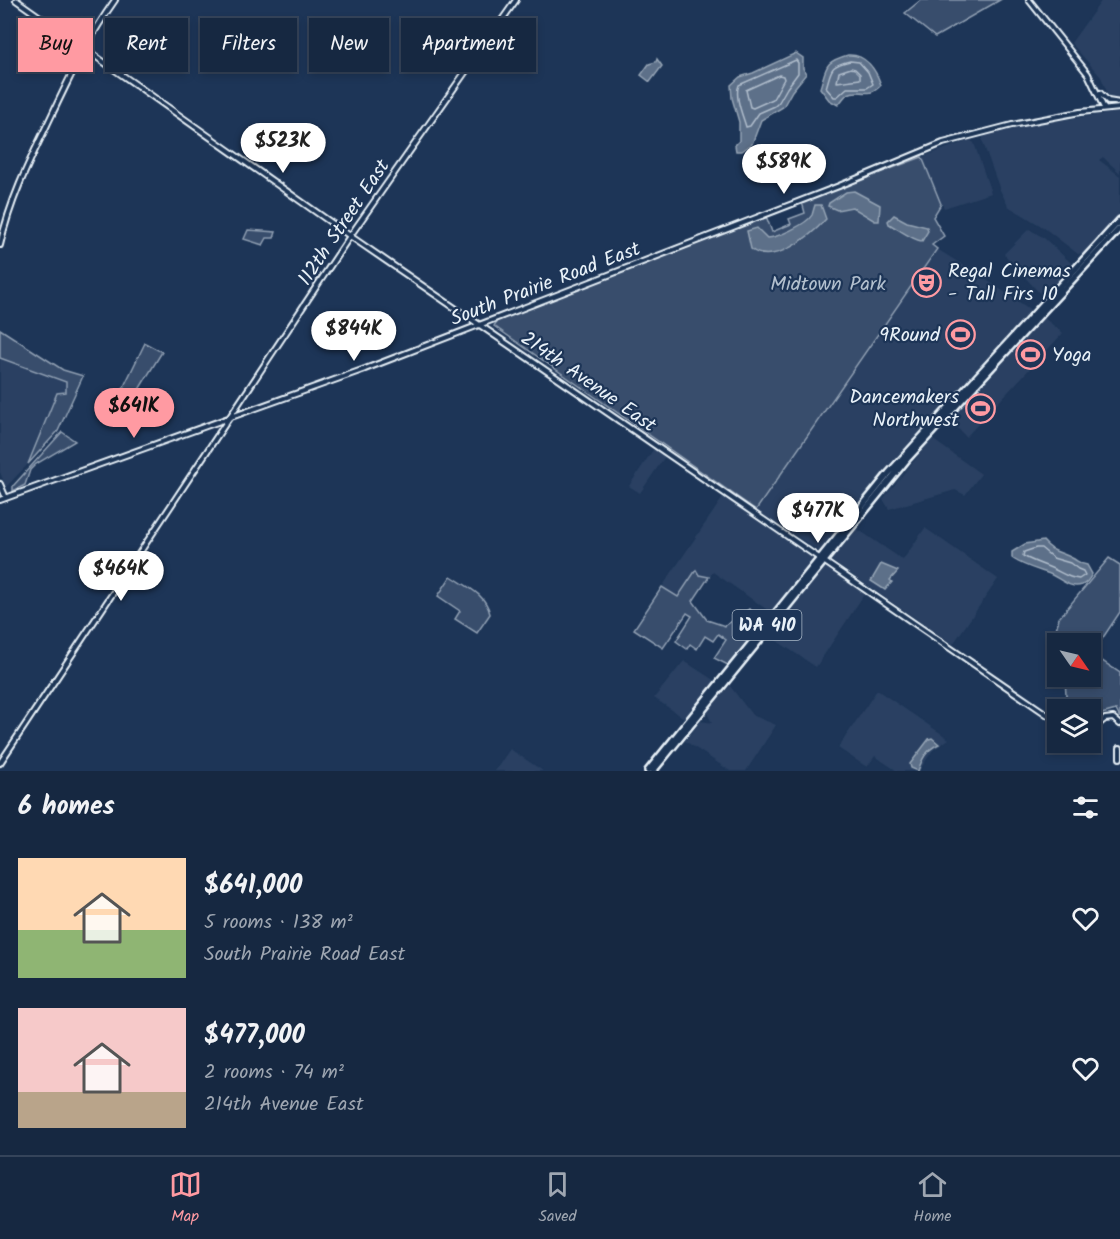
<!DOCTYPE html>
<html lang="en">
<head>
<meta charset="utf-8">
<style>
	:root { --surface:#162841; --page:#1f3048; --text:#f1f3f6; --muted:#9ea6b1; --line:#35445a; --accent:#ff9aa2 }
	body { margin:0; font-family:Kalam,sans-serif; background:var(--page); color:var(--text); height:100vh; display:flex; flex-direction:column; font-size:22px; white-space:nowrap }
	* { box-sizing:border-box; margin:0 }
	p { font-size:20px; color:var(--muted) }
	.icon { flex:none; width:33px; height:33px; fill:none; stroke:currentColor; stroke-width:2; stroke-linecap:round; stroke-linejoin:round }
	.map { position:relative; height:771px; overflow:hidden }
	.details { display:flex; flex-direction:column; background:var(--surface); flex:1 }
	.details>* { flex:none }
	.banner { position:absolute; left:18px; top:18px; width:600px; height:54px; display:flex; gap:12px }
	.needle { width:39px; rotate:124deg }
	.fabs { position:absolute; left:1047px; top:633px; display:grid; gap:12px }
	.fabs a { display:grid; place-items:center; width:54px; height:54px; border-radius:0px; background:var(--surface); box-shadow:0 3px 9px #0003,0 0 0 2px var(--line); font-size:30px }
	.price { position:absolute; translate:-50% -51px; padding:0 14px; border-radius:21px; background:#fff; color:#222; font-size:20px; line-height:39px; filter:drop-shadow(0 2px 3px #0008) }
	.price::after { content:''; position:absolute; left:50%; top:36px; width:18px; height:14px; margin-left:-9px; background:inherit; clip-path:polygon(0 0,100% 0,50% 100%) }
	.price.on { background:var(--accent); color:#111 }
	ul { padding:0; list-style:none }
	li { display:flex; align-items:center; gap:18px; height:150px; padding:0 18px }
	li span { display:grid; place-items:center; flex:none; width:168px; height:120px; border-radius:0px; color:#555 }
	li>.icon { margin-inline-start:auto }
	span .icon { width:72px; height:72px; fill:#fffc; stroke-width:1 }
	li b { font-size:26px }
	h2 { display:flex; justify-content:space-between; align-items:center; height:72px; padding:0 18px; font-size:26px }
	.chip { padding:0 21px; border-radius:0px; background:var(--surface); box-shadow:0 3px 9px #0003,0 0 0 2px var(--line); font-size:21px; line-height:54px }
	.chip.on { background:var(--accent); color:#111 }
	.dock { display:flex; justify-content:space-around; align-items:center; height:84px; border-top:2px solid var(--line); background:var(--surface); font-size:16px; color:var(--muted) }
	.dock a { display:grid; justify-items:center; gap:3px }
	.dock .on { color:var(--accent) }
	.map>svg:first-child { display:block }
</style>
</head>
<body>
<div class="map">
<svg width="1120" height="771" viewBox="0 0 1120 771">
	<rect width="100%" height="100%" fill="#1d3557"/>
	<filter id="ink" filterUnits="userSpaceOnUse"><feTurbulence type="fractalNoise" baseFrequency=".0167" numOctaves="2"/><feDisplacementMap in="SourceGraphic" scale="12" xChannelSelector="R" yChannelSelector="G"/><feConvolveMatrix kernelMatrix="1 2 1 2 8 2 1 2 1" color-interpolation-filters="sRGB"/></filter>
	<g filter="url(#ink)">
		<!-- built -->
		<path fill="#2a4162" d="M1102,0H1120V99L1109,97L1101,77L1071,43Z
			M82,16L95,25L84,40L70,33Z
			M1120,112V173L1103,157L1099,160L1120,176V213L1084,253L1078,254L1043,227L1008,206L1000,190L982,140L985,135L1046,122Z
			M970,140L974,143L991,193L944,208L922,157Z
			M1029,229L1044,238L1071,263L1070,268L1043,297L1004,254Z
			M937,249L985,279L1031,310L904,449L819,551L756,510Z
			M1044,318L1063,333L966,437L949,419Z
			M0,358L66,382V392L57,393L28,464L6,487L0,472Z
			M932,439L981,474L965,495L955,490L889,509L883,499Z
			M655,447L666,455L640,493L629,486Z
			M724,496L812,557L813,560L772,610L769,611L713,572L709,577L699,575L696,570L678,597L662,587Z
			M856,528L903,560L925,528L998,579L953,644L832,561L833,555Z
			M828,567L865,593L816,667L768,635L823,568Z
			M684,661L715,681L684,718L654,698Z
			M730,686L752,715L776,725L746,771H730L685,741L701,721L712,723L706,711Z
			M877,690L949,739L933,750L919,771H897L875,756L867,767L838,748Z
			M510,749L543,771H495Z"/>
		<!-- green -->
		<path fill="#374d6c" stroke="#909fb2" stroke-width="1.5" d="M921,0H1000L935,37L905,13Z
			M922,157L941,204L933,217L944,236L932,245L937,249L756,510L494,326L497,321L766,216L772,232L791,224L789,219L805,213L802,202Z
			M248,230L276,232L274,238H267L263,245L244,239Z
			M0,329L63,370L83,376L58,431L28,464L57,393L66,392V382L0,358Z
			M145,343L162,352L124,414L113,409Z
			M62,432L75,441L36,464L30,470L25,485L13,491V486Z
			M1109,558L1120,565V612L1092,654L1120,673V718L1116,710L1091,717L1090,710L1070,709L1066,696L1065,677L1090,676V644L1058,643L1055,633L1059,618Z
			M696,570L699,575L709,577L693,601L707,620L725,626L749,609L766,620L728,665L714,658L726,640L718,634L713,641L705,636L697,649L690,644L687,649L676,641L692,616L687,613L663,648L634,629L662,587L678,597Z
			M451,576C466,586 486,594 490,614L477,633L455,619L460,611L438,596Z"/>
		<!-- water -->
		<path fill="#5d7089" stroke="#95a4b5" stroke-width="1.5" d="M796,53L803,58V68L806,74L792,91L783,107L761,120L752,144L742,151H736L735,145L739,141V122L732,98L731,85L740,77L753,73Z
			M848,55C866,54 876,70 881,85C868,100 860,87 848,94C844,96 841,102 838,105L829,100L820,88C827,66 824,62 848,55Z
			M657,59L662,66L650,82L641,75L649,64L656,62Z
			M854,191L880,205L879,221H875L852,207L837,210L828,206L829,203L846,192Z
			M815,205H821L826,219C811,236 772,267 751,249L747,231L757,228L767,238C777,238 807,224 812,215C813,212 814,208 815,205Z
			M894,215L907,222L927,227L928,231L922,241C914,241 898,229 889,224L888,221Z
			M1043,541C1054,554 1061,551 1074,559C1079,562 1080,564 1087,565L1092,574C1090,578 1087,583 1082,585C1069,590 1058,576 1047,573C1035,569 1021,565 1012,558V552L1025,544Z
			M881,564L898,571L890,580L892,582L885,590L871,581Z
			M932,738L939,744C926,750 922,759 918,771L911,768L910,764L929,739Z"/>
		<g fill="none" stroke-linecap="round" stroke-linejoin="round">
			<!-- shore -->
			<path stroke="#b0bdcc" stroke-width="1.5" d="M796,60L798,63V73L787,88L779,102L775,106L759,113L750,126L746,127C743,116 734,96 739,85Z
				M850,61L859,62L868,72L873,84L867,88H847L837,97H834L826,88C832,69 829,66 850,61Z
				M851,68L855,69L860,74V79L837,82L839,72Z
				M779,75L783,76L784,79L773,99L753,108L750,107L746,90Z
				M1036,548H1041L1053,558L1070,563L1078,569L1083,571L1085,575L1079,579C1067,578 1061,572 1051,568C1041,564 1032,561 1023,556L1024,552Z"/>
			<defs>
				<path id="secondary" d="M16,0L350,236L1058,722
					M1029,0L1088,74L1104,108
					M1100,93L1108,101L1120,103
					M0,245C10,201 27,166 47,125C68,81 86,41 115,0
					M0,484L6,498
					M0,500L365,369L839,186L943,143L1012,125L1080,112L1120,108
					M1090,731L1105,719L1113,718L1120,724
					M1120,748V758
					M0,763L350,236L516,0"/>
				<path id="primary" d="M648,771L889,473L1120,220
					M653,771L908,458L1120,228"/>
			</defs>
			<!-- secondary casing -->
			<use href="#secondary" stroke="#e8f1f8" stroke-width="8"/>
			<!-- primary casing -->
			<use href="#primary" stroke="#e8f1f8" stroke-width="10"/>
			<!-- secondary -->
			<use href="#secondary" stroke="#1d3557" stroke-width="4"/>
			<!-- primary -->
			<use href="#primary" stroke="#1d3557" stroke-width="5"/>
		</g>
	</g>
	<!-- icons -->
	<defs>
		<symbol id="theatre-ring" viewBox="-11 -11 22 22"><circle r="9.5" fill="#1d3557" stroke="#ff9aa2" stroke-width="1.5"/><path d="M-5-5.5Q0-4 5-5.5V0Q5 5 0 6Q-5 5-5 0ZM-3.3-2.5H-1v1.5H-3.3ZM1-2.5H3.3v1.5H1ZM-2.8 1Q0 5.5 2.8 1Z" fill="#ff9aa2"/></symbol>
		<symbol id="stadium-ring" viewBox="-11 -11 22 22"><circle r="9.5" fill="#1d3557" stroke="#ff9aa2" stroke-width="1.5"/><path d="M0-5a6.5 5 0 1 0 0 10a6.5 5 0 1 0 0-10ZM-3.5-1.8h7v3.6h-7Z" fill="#ff9aa2"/></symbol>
	</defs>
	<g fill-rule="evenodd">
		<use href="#theatre-ring" x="910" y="266" width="33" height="33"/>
		<use href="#stadium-ring" x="944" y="318" width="33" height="33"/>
		<use href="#stadium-ring" x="1014" y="338" width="33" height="33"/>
		<use href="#stadium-ring" x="964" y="392" width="33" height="33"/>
	</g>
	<g text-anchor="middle" stroke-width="4.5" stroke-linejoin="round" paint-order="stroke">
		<!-- shield labels -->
		<rect fill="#1d3557" stroke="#abb9c8" stroke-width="1.5" x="732.5" y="610" width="69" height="30" rx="4.5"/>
		<g font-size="18" font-weight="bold" fill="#e8f1f8">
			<text x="767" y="631">WA 410</text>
		</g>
		<!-- street labels -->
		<g font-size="20" fill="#e8f1f8" stroke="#1d3557">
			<text transform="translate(343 222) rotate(-56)" y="7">112th Street East</text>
			<text transform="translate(545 283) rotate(-21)" y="7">South Prairie Road East</text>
			<text transform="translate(589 381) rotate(35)" y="7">214th Avenue East</text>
		</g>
		<!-- poi labels -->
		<g font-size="20" fill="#e8f1f8" stroke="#1d3557" text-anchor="start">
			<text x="948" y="277">Regal Cinemas<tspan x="948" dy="23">- Tall Firs 10</tspan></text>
			<text x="940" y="341" text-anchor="end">9Round</text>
			<text x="1052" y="361">Yoga</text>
			<text x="959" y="403" text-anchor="end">Dancemakers<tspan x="959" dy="23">Northwest</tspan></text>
		</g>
		<!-- park labels -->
		<g font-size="20" fill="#b3c0ce" stroke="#1d3557">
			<text x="828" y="290">Midtown Park</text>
		</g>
	</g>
</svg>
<div class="fabs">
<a><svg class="needle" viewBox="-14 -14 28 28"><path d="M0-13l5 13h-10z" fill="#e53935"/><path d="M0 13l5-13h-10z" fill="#9ea6b1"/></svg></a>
<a><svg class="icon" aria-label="layers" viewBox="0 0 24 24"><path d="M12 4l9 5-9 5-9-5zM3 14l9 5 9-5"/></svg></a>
</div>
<b class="price" style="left:283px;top:174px">$523K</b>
<b class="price" style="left:784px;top:195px">$589K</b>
<b class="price" style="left:354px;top:362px">$844K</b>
<b class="price on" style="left:134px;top:439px">$641K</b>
<b class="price" style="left:818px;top:544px">$477K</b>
<b class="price" style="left:121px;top:602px">$464K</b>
<div class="banner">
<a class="chip on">Buy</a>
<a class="chip">Rent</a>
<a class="chip">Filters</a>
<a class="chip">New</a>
<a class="chip">Apartment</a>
</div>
</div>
<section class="details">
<h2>6 homes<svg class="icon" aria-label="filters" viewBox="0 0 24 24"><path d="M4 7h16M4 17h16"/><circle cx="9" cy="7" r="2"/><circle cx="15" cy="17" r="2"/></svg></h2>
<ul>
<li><span style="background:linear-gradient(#ffd9b3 60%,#8fb573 0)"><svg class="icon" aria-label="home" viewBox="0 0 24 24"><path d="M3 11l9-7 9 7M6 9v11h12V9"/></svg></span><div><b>$641,000</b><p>5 rooms · 138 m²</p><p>South Prairie Road East</p></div><svg class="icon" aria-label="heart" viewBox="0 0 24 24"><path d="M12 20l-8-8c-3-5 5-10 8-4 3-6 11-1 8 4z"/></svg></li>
<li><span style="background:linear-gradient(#f6c9c9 70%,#b9a48a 0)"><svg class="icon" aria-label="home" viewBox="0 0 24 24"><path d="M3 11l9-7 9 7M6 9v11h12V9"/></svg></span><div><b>$477,000</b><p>2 rooms · 74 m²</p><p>214th Avenue East</p></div><svg class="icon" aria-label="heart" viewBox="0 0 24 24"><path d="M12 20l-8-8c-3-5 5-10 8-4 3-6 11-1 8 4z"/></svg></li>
</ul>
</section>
<nav class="dock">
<a class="on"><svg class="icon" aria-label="map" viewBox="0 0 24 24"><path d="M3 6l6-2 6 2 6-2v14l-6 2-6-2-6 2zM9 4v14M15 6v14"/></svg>Map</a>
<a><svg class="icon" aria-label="saved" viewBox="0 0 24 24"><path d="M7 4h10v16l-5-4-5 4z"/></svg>Saved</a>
<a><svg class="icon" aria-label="home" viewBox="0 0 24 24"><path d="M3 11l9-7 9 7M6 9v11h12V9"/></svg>Home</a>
</nav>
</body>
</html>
